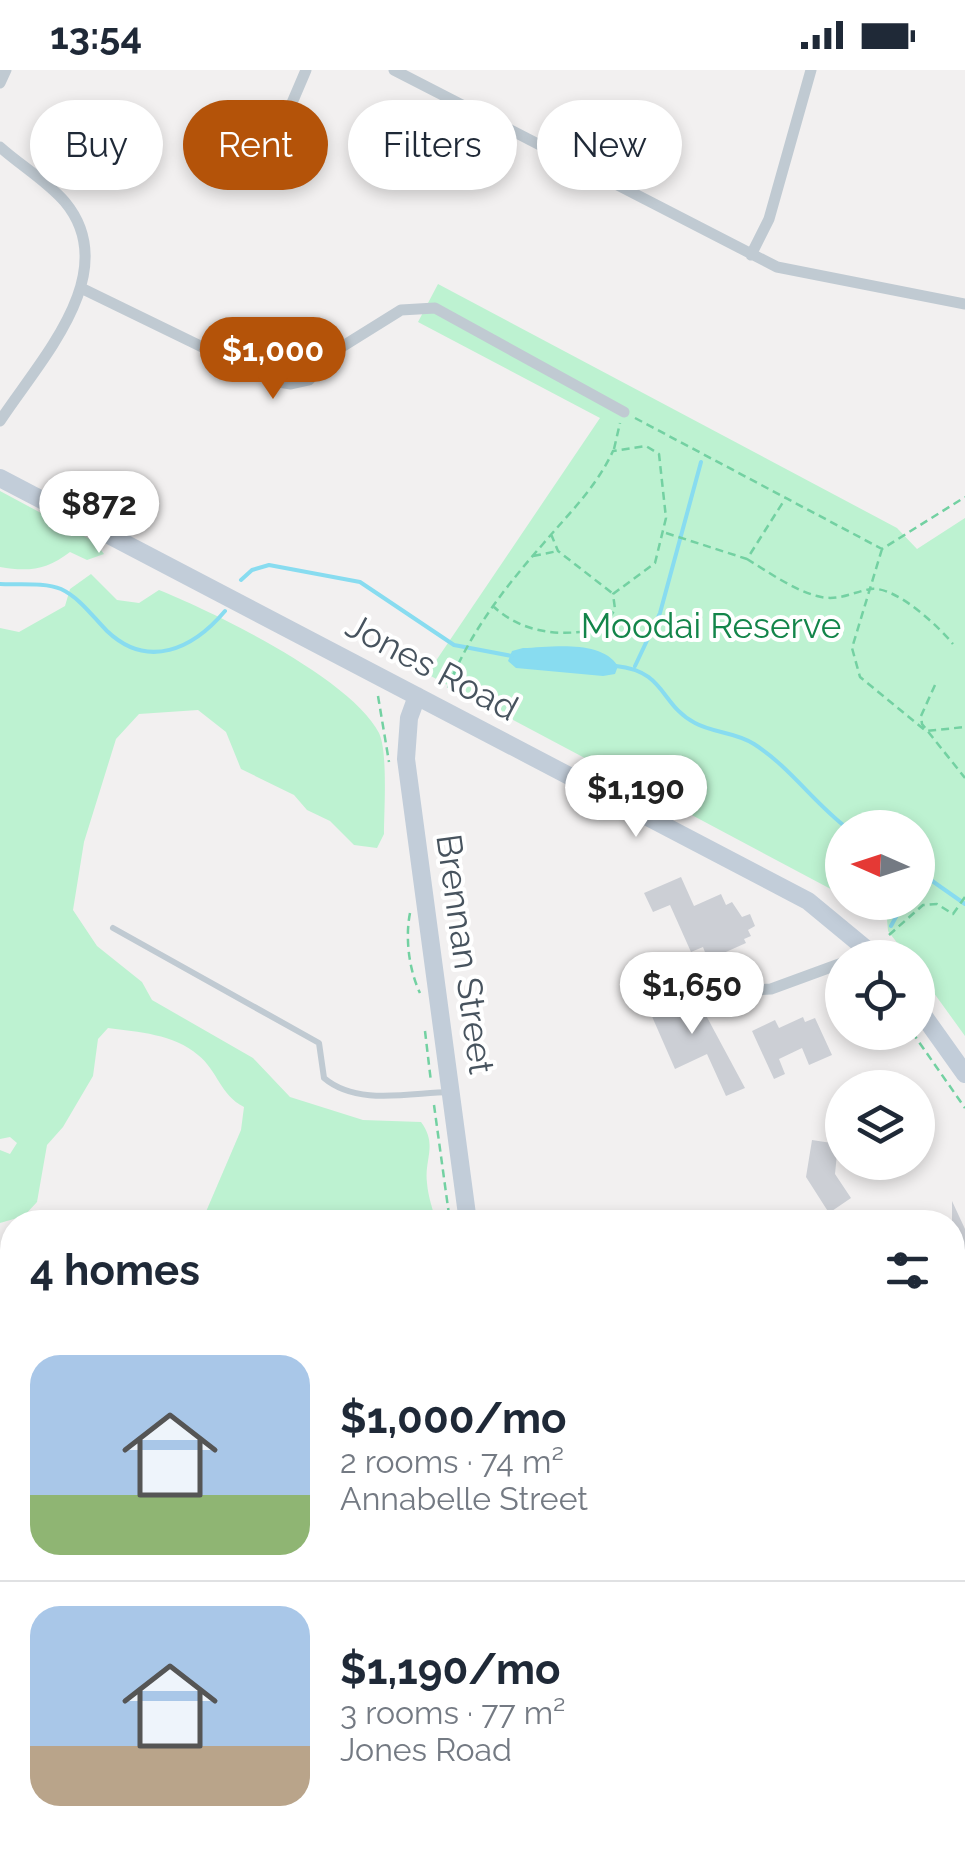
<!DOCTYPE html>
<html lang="en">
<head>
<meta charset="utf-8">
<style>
	:root { --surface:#fff; --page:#f2f2f3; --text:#1f2937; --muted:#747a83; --line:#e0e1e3; --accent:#b45309 }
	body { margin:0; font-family:Raleway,sans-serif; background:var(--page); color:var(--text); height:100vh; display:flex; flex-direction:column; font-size:38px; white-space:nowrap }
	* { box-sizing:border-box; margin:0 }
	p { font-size:32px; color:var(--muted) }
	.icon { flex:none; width:55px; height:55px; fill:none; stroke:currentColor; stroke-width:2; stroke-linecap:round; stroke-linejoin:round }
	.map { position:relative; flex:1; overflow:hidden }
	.side { position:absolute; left:0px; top:1140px; width:965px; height:640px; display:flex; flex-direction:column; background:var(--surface); border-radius:40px 40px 0 0; box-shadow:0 5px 15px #0003 }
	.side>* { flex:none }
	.top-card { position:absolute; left:30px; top:30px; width:905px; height:90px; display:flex; gap:20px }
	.needle { width:65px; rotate:273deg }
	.controls { position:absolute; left:825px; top:740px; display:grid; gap:20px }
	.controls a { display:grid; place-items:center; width:110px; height:110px; border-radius:50%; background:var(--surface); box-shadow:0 5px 15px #0003; font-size:50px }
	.price { position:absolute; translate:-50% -85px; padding:0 22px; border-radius:35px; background:#fff; color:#222; font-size:32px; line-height:65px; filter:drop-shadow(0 2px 5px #0008) }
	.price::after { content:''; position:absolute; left:50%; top:60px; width:30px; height:22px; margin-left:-15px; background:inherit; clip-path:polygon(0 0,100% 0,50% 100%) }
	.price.on { background:var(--accent); color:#fff }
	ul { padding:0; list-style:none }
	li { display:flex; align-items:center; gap:30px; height:250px; padding:0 30px }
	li+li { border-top:2px solid var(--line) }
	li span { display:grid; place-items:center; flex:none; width:280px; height:200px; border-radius:30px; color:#555 }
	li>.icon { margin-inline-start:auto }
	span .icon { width:120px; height:120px; fill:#fffc; stroke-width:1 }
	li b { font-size:42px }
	h2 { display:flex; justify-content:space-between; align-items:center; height:120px; padding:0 30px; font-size:42px }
	.tag { padding:0 35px; border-radius:45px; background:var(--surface); box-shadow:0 5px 15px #0003; font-size:35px; line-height:90px }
	.tag.on { background:var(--accent); color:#fff }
	.status { display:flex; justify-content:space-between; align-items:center; height:70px; padding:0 50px; background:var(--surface); direction:ltr }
	.status svg { height:28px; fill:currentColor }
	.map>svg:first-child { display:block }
</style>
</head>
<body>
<div class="status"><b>13:54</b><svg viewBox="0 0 49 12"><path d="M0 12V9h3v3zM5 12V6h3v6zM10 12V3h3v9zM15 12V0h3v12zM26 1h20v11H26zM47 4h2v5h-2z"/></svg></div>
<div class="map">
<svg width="965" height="1780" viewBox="0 0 965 1780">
	<rect width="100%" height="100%" fill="#f2f0f0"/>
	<!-- green -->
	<path fill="#bdf2d1" d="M438,214L897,458L917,479L965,448V966L918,901V888L908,887L888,861L887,849L856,833L918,832V758H842V825L427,604L600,348L418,252Z
		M0,421L95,472L104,484L87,490L70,482C47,500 28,502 0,497Z
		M91,504L117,530L139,533L159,520C214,542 352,609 379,663C388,682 384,741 384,764L377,778L354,775L330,751L307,740L294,725L241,699L226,662L198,640L139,644L116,669L84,772L73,840L97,876L142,912L152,930L253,988L290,1027L363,1050L421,1052C438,1075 424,1089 427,1113C428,1126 433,1140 436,1152H208L205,1144L241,1060L244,1037C220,1025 218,1001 198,985C174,964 138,962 108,958L98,969L93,1006L63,1057L47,1075L37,1132L24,1146L0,1153V1080L10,1084L17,1073L10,1067L0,1069V558L19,562L65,536L70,519Z
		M0,1351L12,1356V1454L0,1447Z"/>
	<!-- water -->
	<path fill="#88dcf0" d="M523,578C551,577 601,569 618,596L615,604L603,606L516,598L508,591L512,581Z"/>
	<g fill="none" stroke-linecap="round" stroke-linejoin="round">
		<!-- stream -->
		<path stroke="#88dcf0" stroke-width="4" d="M241,510L252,500L269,495L360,512L454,575L512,586
			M0,514C18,515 45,512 61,519C80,528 93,547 107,561C148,600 193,579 225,541
			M616,596C666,601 660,635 695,653C713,663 736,662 754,674C790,697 813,732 847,758
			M635,596L660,543L701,392
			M918,801L965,834
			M891,856L904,832"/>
	</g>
	<!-- building -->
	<path fill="#cccfd5" d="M681,807L694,836L721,824L726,835L732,832L742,847L750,844L755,856L748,860L751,866L744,869L746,873L708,890L703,877L691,882L670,835L653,842L644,823Z
		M684,918L688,926L694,923L745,1018L726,1026L707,984L675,999L647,935Z
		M803,947L805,952L815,948L832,985L809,995L802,978L779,989L785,1004L774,1009L752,961L775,950L779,958Z
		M812,1070L838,1074L835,1104L851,1128L829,1143L806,1107Z
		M952,1131L965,1159V1214L952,1186Z
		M965,1267V1309L956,1314L952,1273Z
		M965,1373V1409L952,1414V1378Z
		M952,1575L965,1595V1651L956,1656Z"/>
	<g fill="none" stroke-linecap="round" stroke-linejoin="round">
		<!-- path -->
		<path stroke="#73d1a2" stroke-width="2.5" stroke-dasharray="8 5" stroke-linecap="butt" d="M635,348L882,479L965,427
			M614,379L620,353
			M666,463L747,489L785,429
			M551,464L558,481L612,523
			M882,479L852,578L860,607L926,661L965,657
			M533,486L558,481
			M747,489C768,502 794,520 817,526C838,532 852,522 871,519C897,516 941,559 953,574
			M935,615L921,646L922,654L965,708
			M448,618C468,565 505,517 543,474C570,442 595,419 613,381L646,376L659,384L666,448L655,493L613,524L615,539L604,558C564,567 525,565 494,537
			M378,626L389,692
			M410,843C405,868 409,900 420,923
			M889,865L923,835L937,834L953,844L965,827
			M425,961L431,1012
			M912,962L965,1038
			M434,1035L450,1152
			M952,1460L962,1482
			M197,1768L223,1780
			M147,1780L163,1768"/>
		<!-- lane -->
		<path stroke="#c0cad2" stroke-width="6" d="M113,858L319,973L324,1008C357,1036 409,1023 449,1022"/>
		<!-- street -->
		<path stroke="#c0cad2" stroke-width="11" d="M394,0L777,197L965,234
			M0,13L6,0
			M274,75L306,0
			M0,77C20,95 47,111 65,132C124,203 39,291 0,351
			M751,185L769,149L811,0
			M81,218L272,311L291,314L309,310L340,278L401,240L435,238L624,342
			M739,921L771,919L842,893
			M952,1233L965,1227
			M952,1490L965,1521
			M0,1673L12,1679
			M555,1768L557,1780
			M884,1768L888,1780
			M238,1780H252"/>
		<!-- secondary -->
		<path stroke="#c2cdd9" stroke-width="18" d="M0,408L808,831L877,888
			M417,626L409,648L406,689L468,1152
			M918,938L965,1004"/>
		<!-- primary -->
		<path stroke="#aec0d0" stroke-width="20" d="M0,1467L12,1473
			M465,1768L474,1780
			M498,1768L506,1780"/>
	</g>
	<g text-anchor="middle" stroke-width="8" stroke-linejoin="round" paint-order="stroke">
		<!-- park labels -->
		<g font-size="35" fill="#13854a" stroke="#fff">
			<text x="711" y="568">Moodai Reserve</text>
		</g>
		<!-- street labels -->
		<g font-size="35" fill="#47535e" stroke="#fff">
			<text transform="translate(432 597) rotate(28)" y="12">Jones Road</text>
			<text transform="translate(465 884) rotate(82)" y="12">Brennan Street</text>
		</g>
	</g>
</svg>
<div class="controls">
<a><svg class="needle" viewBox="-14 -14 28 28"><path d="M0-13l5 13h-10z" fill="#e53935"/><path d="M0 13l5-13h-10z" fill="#747a83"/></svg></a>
<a><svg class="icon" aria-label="locate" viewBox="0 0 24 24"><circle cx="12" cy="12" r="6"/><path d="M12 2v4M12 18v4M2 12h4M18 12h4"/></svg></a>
<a><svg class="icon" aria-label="layers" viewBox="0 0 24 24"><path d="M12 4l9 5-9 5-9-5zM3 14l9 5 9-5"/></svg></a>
</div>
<b class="price on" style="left:273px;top:332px">$1,000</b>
<b class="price" style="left:99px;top:486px">$872</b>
<b class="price" style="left:636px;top:770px">$1,190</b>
<b class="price" style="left:692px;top:967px">$1,650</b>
<div class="top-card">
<a class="tag">Buy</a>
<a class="tag on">Rent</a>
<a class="tag">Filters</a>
<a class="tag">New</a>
</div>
<section class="side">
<h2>4 homes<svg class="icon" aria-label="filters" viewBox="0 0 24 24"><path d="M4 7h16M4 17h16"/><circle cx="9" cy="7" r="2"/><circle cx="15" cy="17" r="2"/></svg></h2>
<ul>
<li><span style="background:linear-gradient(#a9c7e8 70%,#8fb573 0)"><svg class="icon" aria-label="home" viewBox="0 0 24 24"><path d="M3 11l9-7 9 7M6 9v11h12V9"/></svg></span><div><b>$1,000/mo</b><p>2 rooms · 74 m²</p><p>Annabelle Street</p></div></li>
<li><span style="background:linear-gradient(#a9c7e8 70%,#b9a48a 0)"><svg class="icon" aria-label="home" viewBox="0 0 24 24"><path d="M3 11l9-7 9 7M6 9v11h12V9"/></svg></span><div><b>$1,190/mo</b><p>3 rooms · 77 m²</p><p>Jones Road</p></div></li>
</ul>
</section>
</div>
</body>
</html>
